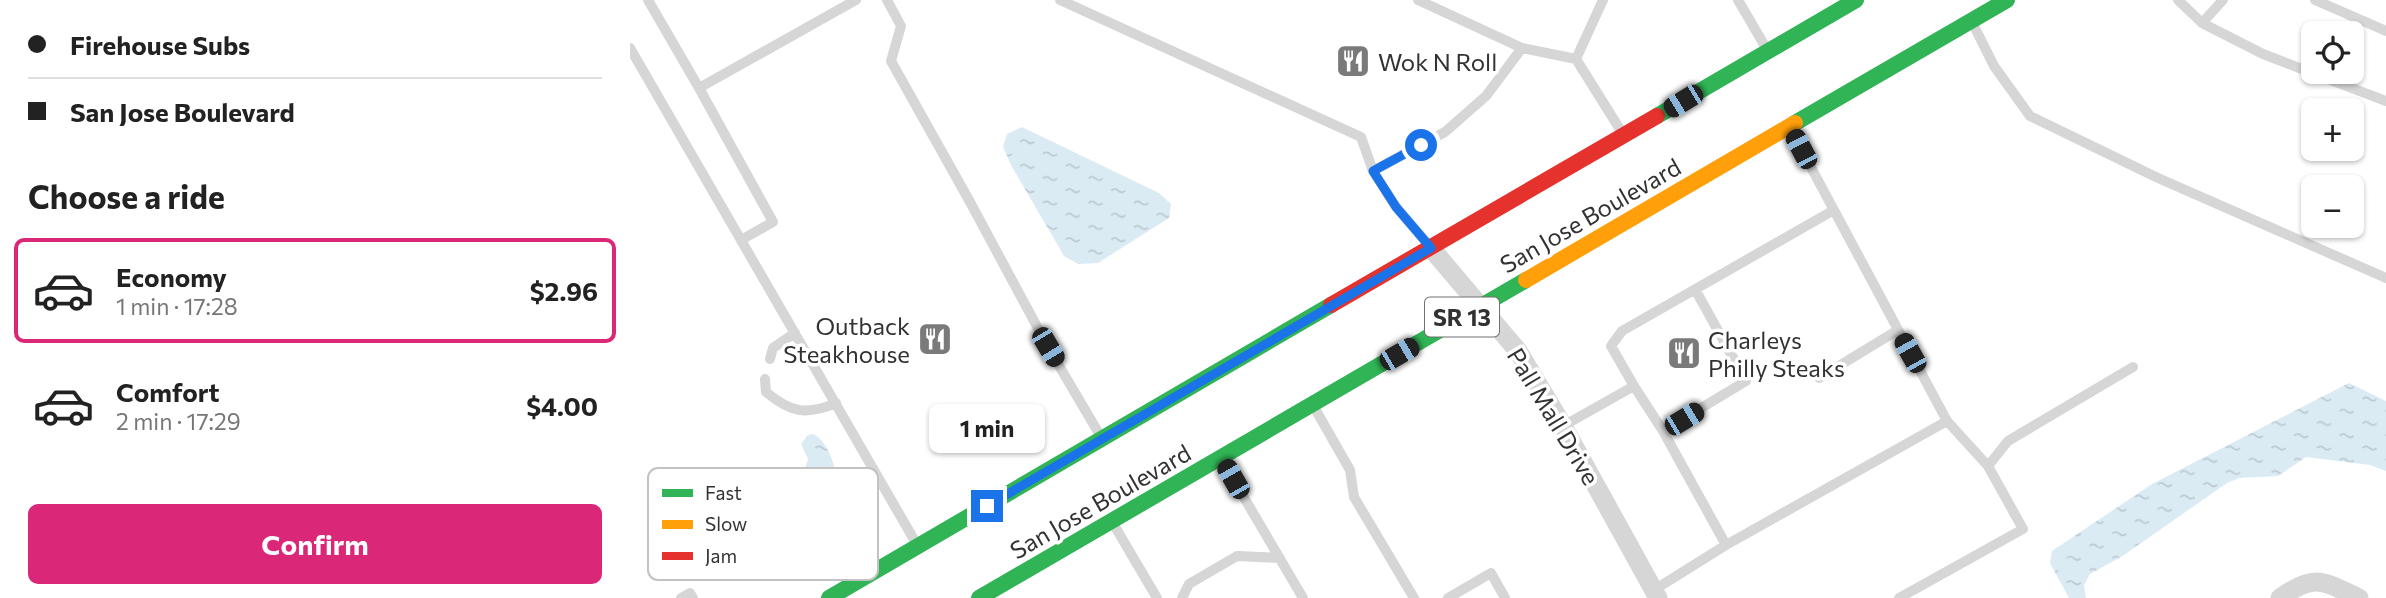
<!DOCTYPE html>
<meta charset="utf-8">
<style>
body{margin:0;font-family:Commissioner,sans-serif;background:#f2f2f2;color:#222;height:100vh;display:flex;flex-direction:column;font-size:26px;white-space:nowrap}
*{box-sizing:border-box;margin:0}
p{font-size:23px;color:#767676}
.icon{flex:none;width:38px;height:38px;fill:none;stroke:currentColor;stroke-width:2;stroke-linecap:round;stroke-linejoin:round}
.map{position:relative;flex:1;overflow:hidden}
.details{display:flex;flex-direction:column;background:#fff;width:630px}
.details>*{flex:none}
.banner{display:grid;align-content:center;height:154px;padding:0 28px;background:#fff}
.tools{position:absolute;left:1671px;top:21px;display:grid;gap:14px}
.tools a{display:grid;place-items:center;width:63px;height:63px;border-radius:10px;background:#fff;box-shadow:0 2px 5px #0004;font-size:35px}
.end{position:absolute;width:32px;height:32px;margin:-16px;border:9px solid #1a73e8;background:#fff;box-shadow:0 0 0 4px #fff}
.from{border-radius:50%}
.bubble{position:absolute;height:49px;border-radius:10px;background:#fff;box-shadow:0 2px 5px #0004;font-size:23px;font-weight:700;line-height:49px;text-align:center}
.car{position:absolute;width:21px;height:42px;margin:-21px -10px;border-radius:9px;box-shadow:0 0 5px 2px #0007;background:linear-gradient(#222 24%,#8ab4d8 0 40%,#222 0 76%,#8ab4d8 0 86%,#222 0)}
.banner b{display:flex;align-items:center;gap:24px;height:66px;font-size:26px}
.banner b+b{border-top:2px solid #e0e0e0}
.banner i{width:18px;height:18px;background:#222}
ul{padding:0;list-style:none}
li{display:flex;align-items:center;gap:21px;height:105px;margin:0 14px 10px;padding:0 14px;border:4px solid transparent;border-radius:10px}
li div{flex:1}
li b{display:block;font-size:26px}
li em{font-style:normal;font-weight:700}
li.on{border-color:#db2777}
li>.icon{width:63px;height:63px;stroke-width:1.5}
h2{padding:0 28px;font-size:32px;line-height:84px}
.button{display:flex;gap:14px;margin-top:auto;padding:14px 28px}
.button a{flex:1;height:80px;border-radius:10px;background:#db2777;color:#fff;font-size:28px;font-weight:700;line-height:80px;text-align:center}
main{display:flex;flex:1;min-height:0}
.map>svg:first-child{display:block}
.water{fill:url(#water-ripples)}
.lines{fill:none;stroke-linecap:round;stroke-linejoin:round}
.lane{stroke:#d6d6d6;stroke-width:10}
.street{stroke:#d6d6d6;stroke-width:19}
.fast{stroke:#30b455;stroke-width:16}
.slow{stroke:#ff9f0a;stroke-width:16}
.jam{stroke:#e5322d;stroke-width:16}
.route{stroke:#1a73e8;stroke-width:9}
.labels{text-anchor:middle;dominant-baseline:central;stroke-width:7;stroke-linejoin:round;paint-order:stroke}
.shield{fill:#fff;stroke:#707070;stroke-width:2}
.shield-label{font-size:23px;font-weight:bold;fill:#323232}
.poi-label{font-size:24px;fill:#323232;stroke:#fff;text-anchor:start}
.street-label{font-size:24px;fill:#323232;stroke:#fff}
.key{fill:#fff;stroke:#c2c2c2;stroke-width:2}
.key-label{font-size:19px;fill:#323232}
</style>
<main>
<section class="details">
<div class="banner">
<b><i class="from"></i>Firehouse Subs</b>
<b><i></i>San Jose Boulevard</b>
</div>
<h2>Choose a ride</h2>
<ul>
<li class="on"><svg class="icon" aria-label="car" viewBox="0 0 24 24"><path d="M5 17H2v-5l4-1 3-4h7l3 4 3 1v5h-3M9 17h6M6 11h13"/><circle cx="7" cy="17" r="2"/><circle cx="17" cy="17" r="2"/></svg><div><b>Economy</b><p>1 min · 17:28</p></div><em>$2.96</em></li>
<li><svg class="icon" aria-label="car" viewBox="0 0 24 24"><path d="M5 17H2v-5l4-1 3-4h7l3 4 3 1v5h-3M9 17h6M6 11h13"/><circle cx="7" cy="17" r="2"/><circle cx="17" cy="17" r="2"/></svg><div><b>Comfort</b><p>2 min · 17:29</p></div><em>$4.00</em></li>
</ul>
<div class="button"><a>Confirm</a></div>
</section>
<div class="map">
<svg width="1756" height="598" viewBox="0 0 1756 598">
<defs>
<pattern id="water-ripples" width="26" height="14" patternUnits="userSpaceOnUse" patternTransform="scale(1.75)"><rect width="26" height="14" fill="#daebf4"/><path d="M2 4q2-2 4 0t4 0M15 11q2-2 4 0t4 0" fill="none" stroke="#bccad2"/></pattern>
</defs>
<rect width="100%" height="100%" fill="#fff"/>
<path class="water" d="M392,127l137,66 12,11 -2,14 -71,45 -20,1 -14,-8 -52,-89 -9,-20 4,-13z
M1719,383l37,18v70l-16,-6 -64,-8 -28,19 -39,2 -12,5 -106,74 -31,17 -6,11 2,13h-17l-19,-35 2,-12 100,-67z
M183,434c15,7 22,31 24,46l-9,12 -39,24 -40,14 -24,32 -19,-33c7,-7 17,-18 27,-20 30,-5 43,14 63,-21l-2,-6 5,-10 5,-1 4,-12 -7,-15 7,-9z"/>
<g class="lines">
<path class="lane" d="M18,0l51,88 157,-88
M257,0l14,26 -10,35 79,141 78,145 53,90
M430,0l301,137 12,34
M788,0l104,48
M973,0l-27,59 45,72
M1108,0l28,48
M1548,0l24,23 61,31 123,47
M1685,0l71,31
M1572,23l21,-23
M1343,24l21,42 36,50 128,62 228,100
M0,48l286,495
M69,88l74,134 -32,18
M798,244l-32,-37 -23,-36 72,-39 41,-36 36,-48 54,11
M140,359l3,-11 22,-15
M1189,378l79,-48
M135,379l1,13c24,20 40,24 70,11
M1004,386l-23,-40 11,-15 212,-121
M684,407l36,63 4,27 60,101
M933,426l71,-40 29,45 63,114
M1033,431l83,-50 -50,-90
M592,460l81,138
M1358,466l20,-25 125,-74
M484,525l43,73
M1024,590l72,-45 221,-124 -156,-291
M51,598l9,-5 3,5
M552,598l7,-14 48,-28 43,2
M818,598l43,-25 14,25
M1269,598l124,-69 -35,-63 -41,-45"/>
<path class="street" d="M801,248l87,103 45,75 95,172
M1650,598c35,-25 43,-17 79,0"/>
<path class="fast" d="M1027,116l199,-116
M1165,123l212,-123
M199,598l502,-293
M349,598l547,-318"/>
<path class="slow" d="M896,280l269,-157"/>
<path class="jam" d="M701,305l326,-189"/>
</g>
<g class="lines">
<path class="route" d="M357,506l444,-258 -35,-41 -23,-36 48,-26"/>
</g>
<defs>
<g id="restaurant-square" transform="scale(1.75)"><rect x="-9" y="-9" width="18" height="18" rx="4" fill="#7a7a7a" stroke="#fff"/><path d="M-5-6h1v4h1v-4h1v4h1v-4h1v5L-1.5 .5V6h-2V.5L-5-1ZM5-6V6H3V1.5H1.5Q1.5-4 5-6Z" fill="#fff"/></g>
</defs>
<g fill-rule="evenodd">
<use href="#restaurant-square" x="723" y="61"/>
<use href="#restaurant-square" x="305" y="339"/>
<use href="#restaurant-square" x="1054" y="353"/>
</g>
<g class="labels">
<rect class="shield" x="795" y="297.5" width="74" height="39" rx="5"/>
<g class="shield-label">
<text x="832" y="317">SR 13</text>
</g>
<g class="poi-label">
<text x="748" y="61">Wok N Roll</text>
<text x="280" y="325" text-anchor="end">Outback<tspan x="280" dy="28">Steakhouse</tspan></text>
<text x="1078" y="339">Charleys<tspan x="1078" dy="28">Philly Steaks</tspan></text>
</g>
<g class="street-label">
<text transform="translate(960 215) rotate(-30)">San Jose Boulevard</text>
<text transform="translate(924 416) rotate(59)">Pall Mall Drive</text>
<text transform="translate(470 501) rotate(-30)">San Jose Boulevard</text>
</g>
</g>
<rect x="18" y="468" width="230" height="112" rx="10" class="key"/>
<rect x="32" y="489" width="31" height="8" fill="#30b455"/>
<rect x="32" y="520" width="31" height="9" fill="#ff9f0a"/>
<rect x="32" y="552" width="31" height="8" fill="#e5322d"/>
<g class="key-label">
<text x="75" y="500">Fast</text>
<text x="75" y="531">Slow</text>
<text x="75" y="563">Jam</text>
</g>
</svg>
<div class="tools">
<a><svg class="icon" aria-label="locate" viewBox="0 0 24 24"><circle cx="12" cy="12" r="6"/><path d="M12 2v4M12 18v4M2 12h4M18 12h4"/></svg></a>
<a>+</a>
<a>−</a>
</div>
<i class="end from" style="left:791px;top:145px"></i>
<i class="end" style="left:357px;top:506px"></i>
<div class="bubble" style="left:299px;top:404px;width:116px">1 min</div>
<i class="car" style="left:1053px;top:101px;rotate:239deg"></i>
<i class="car" style="left:1171px;top:149px;rotate:332deg"></i>
<i class="car" style="left:418px;top:347px;rotate:149deg"></i>
<i class="car" style="left:1280px;top:353px;rotate:331deg"></i>
<i class="car" style="left:769px;top:354px;rotate:60deg"></i>
<i class="car" style="left:1054px;top:419px;rotate:59deg"></i>
<i class="car" style="left:603px;top:479px;rotate:330deg"></i>
</div>
</main>
